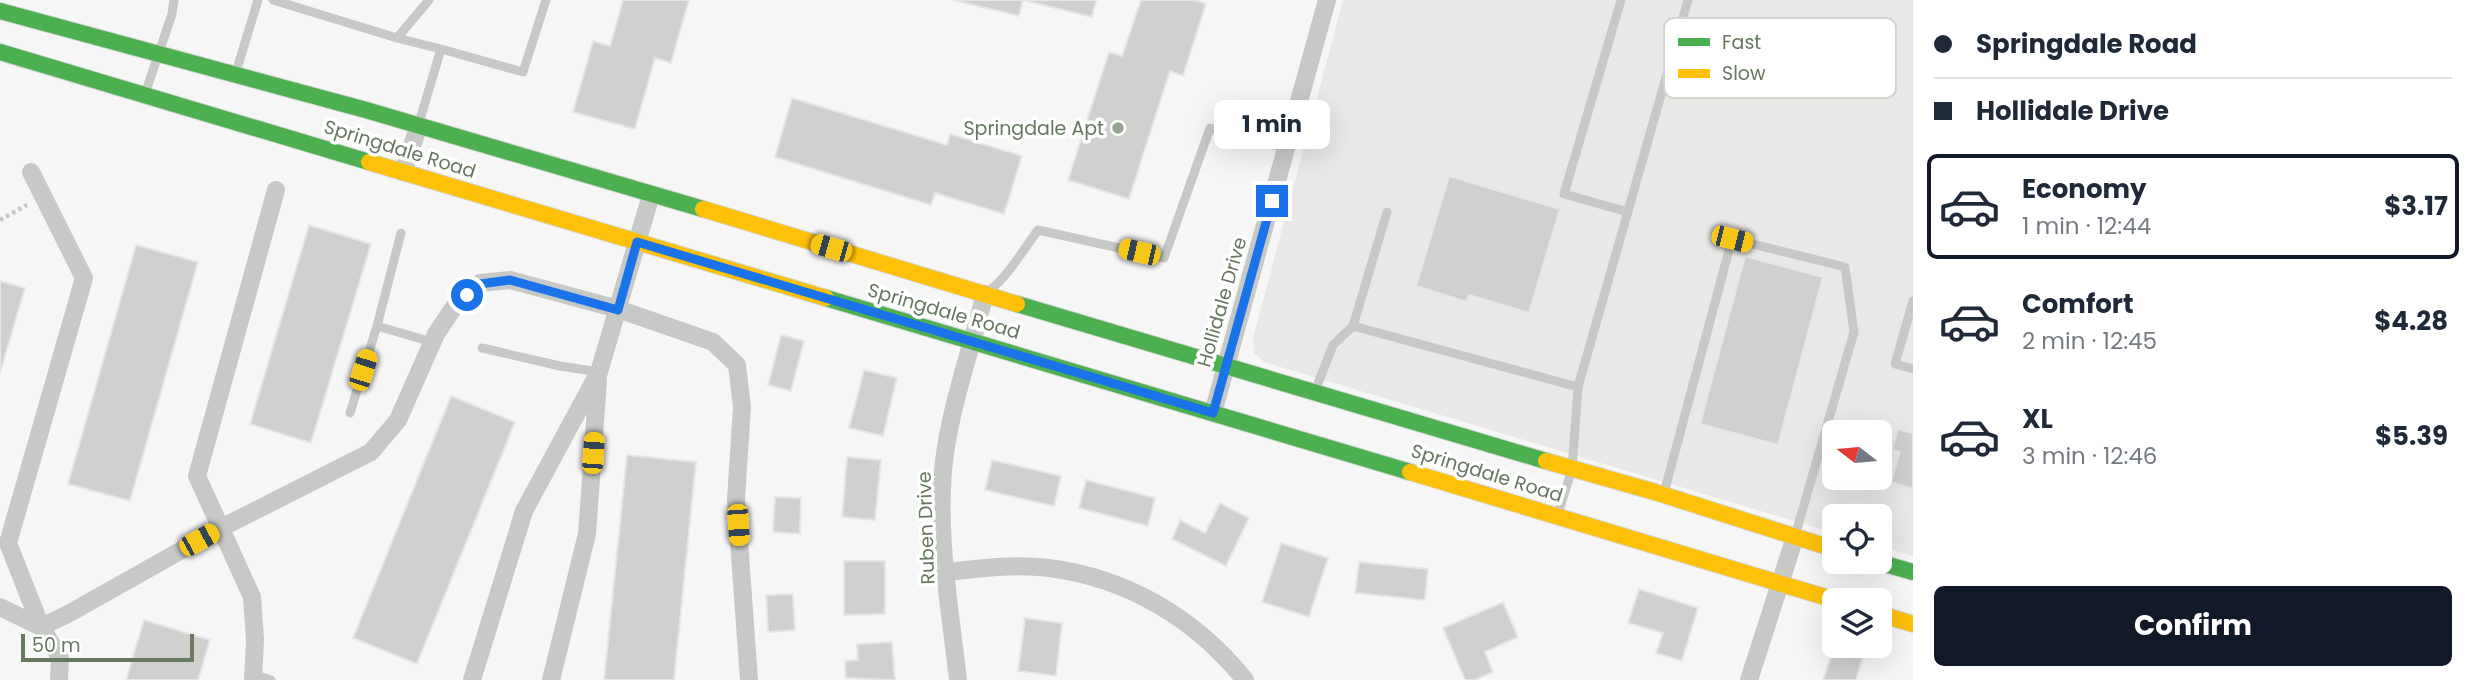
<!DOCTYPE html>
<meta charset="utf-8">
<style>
body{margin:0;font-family:Poppins,sans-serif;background:#f6f6f7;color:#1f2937;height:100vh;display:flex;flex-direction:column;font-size:26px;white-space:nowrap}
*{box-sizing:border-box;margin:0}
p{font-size:23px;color:#747a83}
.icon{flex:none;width:38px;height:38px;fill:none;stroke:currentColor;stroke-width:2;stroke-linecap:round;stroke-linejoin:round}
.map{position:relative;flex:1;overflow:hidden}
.details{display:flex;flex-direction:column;background:#fff;width:560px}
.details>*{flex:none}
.guide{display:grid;align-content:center;height:154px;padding:0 21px;background:#fff}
.needle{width:46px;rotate:286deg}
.buttons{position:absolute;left:1822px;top:420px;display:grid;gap:14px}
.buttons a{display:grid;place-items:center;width:70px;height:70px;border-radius:10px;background:#fff;box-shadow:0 7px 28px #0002;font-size:35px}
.scale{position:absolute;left:21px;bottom:18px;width:173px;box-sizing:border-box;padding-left:7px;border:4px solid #66785f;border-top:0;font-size:19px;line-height:24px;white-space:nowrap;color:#66785f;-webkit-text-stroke:5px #fff;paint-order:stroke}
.end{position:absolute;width:32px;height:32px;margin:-16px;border:9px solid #1a73e8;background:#fff;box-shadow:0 0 0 4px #fff}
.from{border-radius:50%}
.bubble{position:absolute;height:49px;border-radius:10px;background:#fff;box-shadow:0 7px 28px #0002;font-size:23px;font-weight:700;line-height:49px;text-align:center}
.car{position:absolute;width:21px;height:42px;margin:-21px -10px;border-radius:9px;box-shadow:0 0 5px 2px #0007;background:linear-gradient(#f5c518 24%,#345 0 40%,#f5c518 0 76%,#345 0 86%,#f5c518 0)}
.guide b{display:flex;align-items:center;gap:24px;height:66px;font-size:26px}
.guide b+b{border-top:2px solid #e0e1e3}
.guide i{width:18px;height:18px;background:#1f2937}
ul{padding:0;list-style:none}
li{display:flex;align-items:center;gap:21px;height:105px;margin:0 14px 10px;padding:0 7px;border:4px solid transparent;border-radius:10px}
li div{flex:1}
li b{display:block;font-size:26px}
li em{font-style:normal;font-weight:700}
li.selected{border-color:#111827}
li>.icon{width:63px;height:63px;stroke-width:1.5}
.button{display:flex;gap:14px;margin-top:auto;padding:14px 21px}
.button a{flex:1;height:80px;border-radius:10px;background:#111827;color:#fff;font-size:28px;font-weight:700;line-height:80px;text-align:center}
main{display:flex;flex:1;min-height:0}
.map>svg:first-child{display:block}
.built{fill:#e8e8e6;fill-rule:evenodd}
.building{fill:#d0d1ce;stroke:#e6e6e6;stroke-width:2}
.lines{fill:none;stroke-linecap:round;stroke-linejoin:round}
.fast-casing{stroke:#d2d4d2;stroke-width:18}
.slow-casing{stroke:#d2d4d2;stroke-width:18}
.path{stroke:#c5c6c4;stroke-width:4.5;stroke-dasharray:3.5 3.5;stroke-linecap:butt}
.lane{stroke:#c7c9c7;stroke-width:9}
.street{stroke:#c7c9c7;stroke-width:18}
.fast{stroke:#4caf50;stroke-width:16}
.slow{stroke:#ffc107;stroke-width:16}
.route{stroke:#1a73e8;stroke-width:9}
.poi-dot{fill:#98a494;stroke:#fff;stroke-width:2.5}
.labels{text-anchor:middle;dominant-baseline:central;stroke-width:7;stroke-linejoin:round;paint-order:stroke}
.poi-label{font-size:19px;fill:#66785f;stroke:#fff;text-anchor:end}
.street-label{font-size:19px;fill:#66785f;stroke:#fff}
.key{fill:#fff;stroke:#d1d6cf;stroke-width:2}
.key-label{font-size:19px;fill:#66785f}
</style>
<main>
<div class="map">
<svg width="1913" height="680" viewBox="0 0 1913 680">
<rect width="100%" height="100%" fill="#f6f6f6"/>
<path class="built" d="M1343,0h570v556l-33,-10v-30h-46v17l-570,-171 -10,-9 -1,-15zM1834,432h46v46h-46z"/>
<path class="building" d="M623,0h66l-18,63 -16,-5 -20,71 -62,-17 20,-71 17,5z
M953,0h143l-4,17 -69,-17 -4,16z
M1141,0h54l11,4 -23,72 -13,-5 -41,128 -61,-19 41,-128 13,4z
M792,98l155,47 3,-11 72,22 -18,58 -69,-21 -4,12 -156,-48z
M1449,176l111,33 -31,104 -60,-18 -2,7 -51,-16z
M309,225l62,19 -60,199 -61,-19z
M136,245l62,17 -68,239 -62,-17z
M1745,256l78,21 -45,168 -78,-21z
M0,281l25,7 -25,85z
M781,335l23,6 -13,50 -23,-6z
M864,370l33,8 -14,58 -34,-8z
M451,396l64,26 -98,242 -64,-26z
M1898,429l15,4v56l-22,-7 9,-30 -8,-2z
M627,455l69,7 -22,218h-70z
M847,457l34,3 -6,60 -33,-3z
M992,460l69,16 -7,30 -69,-16z
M1086,480l69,18 -7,28 -69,-18z
M775,497l26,1 -1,36 -27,-2z
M1220,503l29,15 -23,48 -54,-27 8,-19 25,13z
M1281,543l47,15 -19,59 -47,-15z
M844,561h41v53l-41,1z
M1359,562l69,7 -3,31 -70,-7z
M1639,589l59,19 -16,53 -26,-8 7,-20 -35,-10z
M793,594l2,36 -27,2 -2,-37z
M1503,602l15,35 -33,15 8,20 -18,8h-10l-22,-52z
M1025,618l37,5 -6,53 -38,-5z
M144,620l66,20 -12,40h-72z
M892,642l3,38 -49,-2 -1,-17 13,-1 -1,-16z
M1834,647l29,9 -7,24h-33z"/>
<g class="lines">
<g class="fast-casing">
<path id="fast" d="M0,11l366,99 337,99
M0,52l369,110
M826,298l584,174
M1017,304l529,157
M1878,562l35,10"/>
</g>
<g class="slow-casing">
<path id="slow" d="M369,162l457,136
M703,209l314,95
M1546,461l109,31 179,57
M1410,472l425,128
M1880,614l33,10"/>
</g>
<path class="path" d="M0,220l27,-15"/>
<path class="lane" d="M273,0l124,38 32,-38
M1621,0l-57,194 64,18
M397,38l44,11
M236,72l22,-72
M145,94l27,-80 2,-14
M419,123l22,-74 82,23 23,-72
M989,291c20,-16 34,-41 49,-61l126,28 46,-130 76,20
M1913,301l-18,63 18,5
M377,326l24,-93
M1353,326l225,61 110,-387
M482,348l78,18 39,6
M1315,391l18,-46 20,-19 34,-114
M350,413l27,-87 55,16
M1664,493l68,-254 113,28 9,65 -59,204
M1558,514l14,-45 6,-82
M253,674l18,6"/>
<path class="street" d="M31,172l53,106 -76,265 33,84 27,-13 153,-86 150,-76 27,-32 38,-86 18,-27 26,-24 30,-3 108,29 95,33 24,23 5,42 -6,92 13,181
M403,172l16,-47
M1213,413l114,-413
M947,572c34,-4 68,-8 102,-4 79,10 147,51 196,112
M0,607l41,20 19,30 -1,23
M253,680l2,-40 -3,-43 -55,-121 79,-286
M472,680l52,-169 75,-139 52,-177
M551,680l36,-146 11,-154
M958,680c-8,-72 -22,-147 -14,-219 7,-56 27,-112 41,-167
M1749,680l46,-143"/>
<use href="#fast" class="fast"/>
<use href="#slow" class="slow"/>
</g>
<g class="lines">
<path class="route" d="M467,295l13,-11 30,-4 108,30 19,-68 576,171 59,-212"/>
</g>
<circle class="poi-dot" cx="1118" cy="128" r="7"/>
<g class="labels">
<g class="poi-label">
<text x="1104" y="128">Springdale Apt</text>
</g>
<g class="street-label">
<text transform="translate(400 149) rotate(17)">Springdale Road</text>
<text transform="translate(1222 302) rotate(-74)">Hollidale Drive</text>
<text transform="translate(944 311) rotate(16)">Springdale Road</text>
<text transform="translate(1487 473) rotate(17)">Springdale Road</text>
<text transform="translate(926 528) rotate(-92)">Ruben Drive</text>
</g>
</g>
<rect x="1664" y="18" width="232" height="80" rx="10" class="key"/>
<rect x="1678" y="38" width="32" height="8" fill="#4caf50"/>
<rect x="1678" y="69" width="32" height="9" fill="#ffc107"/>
<g class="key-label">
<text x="1722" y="49">Fast</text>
<text x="1722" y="80">Slow</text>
</g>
</svg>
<div class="buttons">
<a><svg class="needle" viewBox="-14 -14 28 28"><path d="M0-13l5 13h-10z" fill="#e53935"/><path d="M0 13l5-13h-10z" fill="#747a83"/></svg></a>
<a><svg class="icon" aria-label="locate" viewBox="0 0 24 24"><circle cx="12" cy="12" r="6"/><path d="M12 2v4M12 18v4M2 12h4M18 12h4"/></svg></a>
<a><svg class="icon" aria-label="layers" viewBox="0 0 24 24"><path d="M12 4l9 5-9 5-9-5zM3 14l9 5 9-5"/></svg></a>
</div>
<div class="scale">50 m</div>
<i class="end from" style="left:467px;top:295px"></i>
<i class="end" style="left:1272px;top:201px"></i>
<div class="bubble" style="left:1214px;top:100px;width:116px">1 min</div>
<i class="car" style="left:1732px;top:239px;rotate:104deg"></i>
<i class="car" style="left:831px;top:248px;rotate:286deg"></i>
<i class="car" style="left:1139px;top:252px;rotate:283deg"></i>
<i class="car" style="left:363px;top:370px;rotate:18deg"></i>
<i class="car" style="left:593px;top:453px;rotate:4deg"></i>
<i class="car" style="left:738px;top:525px;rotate:176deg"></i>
<i class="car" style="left:199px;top:540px;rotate:61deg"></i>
</div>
<section class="details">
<div class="guide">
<b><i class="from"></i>Springdale Road</b>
<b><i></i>Hollidale Drive</b>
</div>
<ul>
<li class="selected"><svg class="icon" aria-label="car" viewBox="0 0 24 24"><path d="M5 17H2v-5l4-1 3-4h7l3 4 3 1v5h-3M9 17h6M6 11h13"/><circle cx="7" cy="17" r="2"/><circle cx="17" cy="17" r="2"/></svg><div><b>Economy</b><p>1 min · 12:44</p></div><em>$3.17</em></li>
<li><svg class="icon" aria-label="car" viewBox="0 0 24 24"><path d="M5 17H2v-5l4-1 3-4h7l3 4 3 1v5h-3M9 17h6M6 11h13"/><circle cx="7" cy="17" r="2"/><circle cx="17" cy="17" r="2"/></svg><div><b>Comfort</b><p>2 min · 12:45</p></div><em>$4.28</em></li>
<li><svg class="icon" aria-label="car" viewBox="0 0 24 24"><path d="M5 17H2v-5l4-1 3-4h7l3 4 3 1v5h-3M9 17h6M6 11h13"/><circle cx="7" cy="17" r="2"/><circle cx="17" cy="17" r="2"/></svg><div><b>XL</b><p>3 min · 12:46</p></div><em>$5.39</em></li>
</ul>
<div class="button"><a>Confirm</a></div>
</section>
</main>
